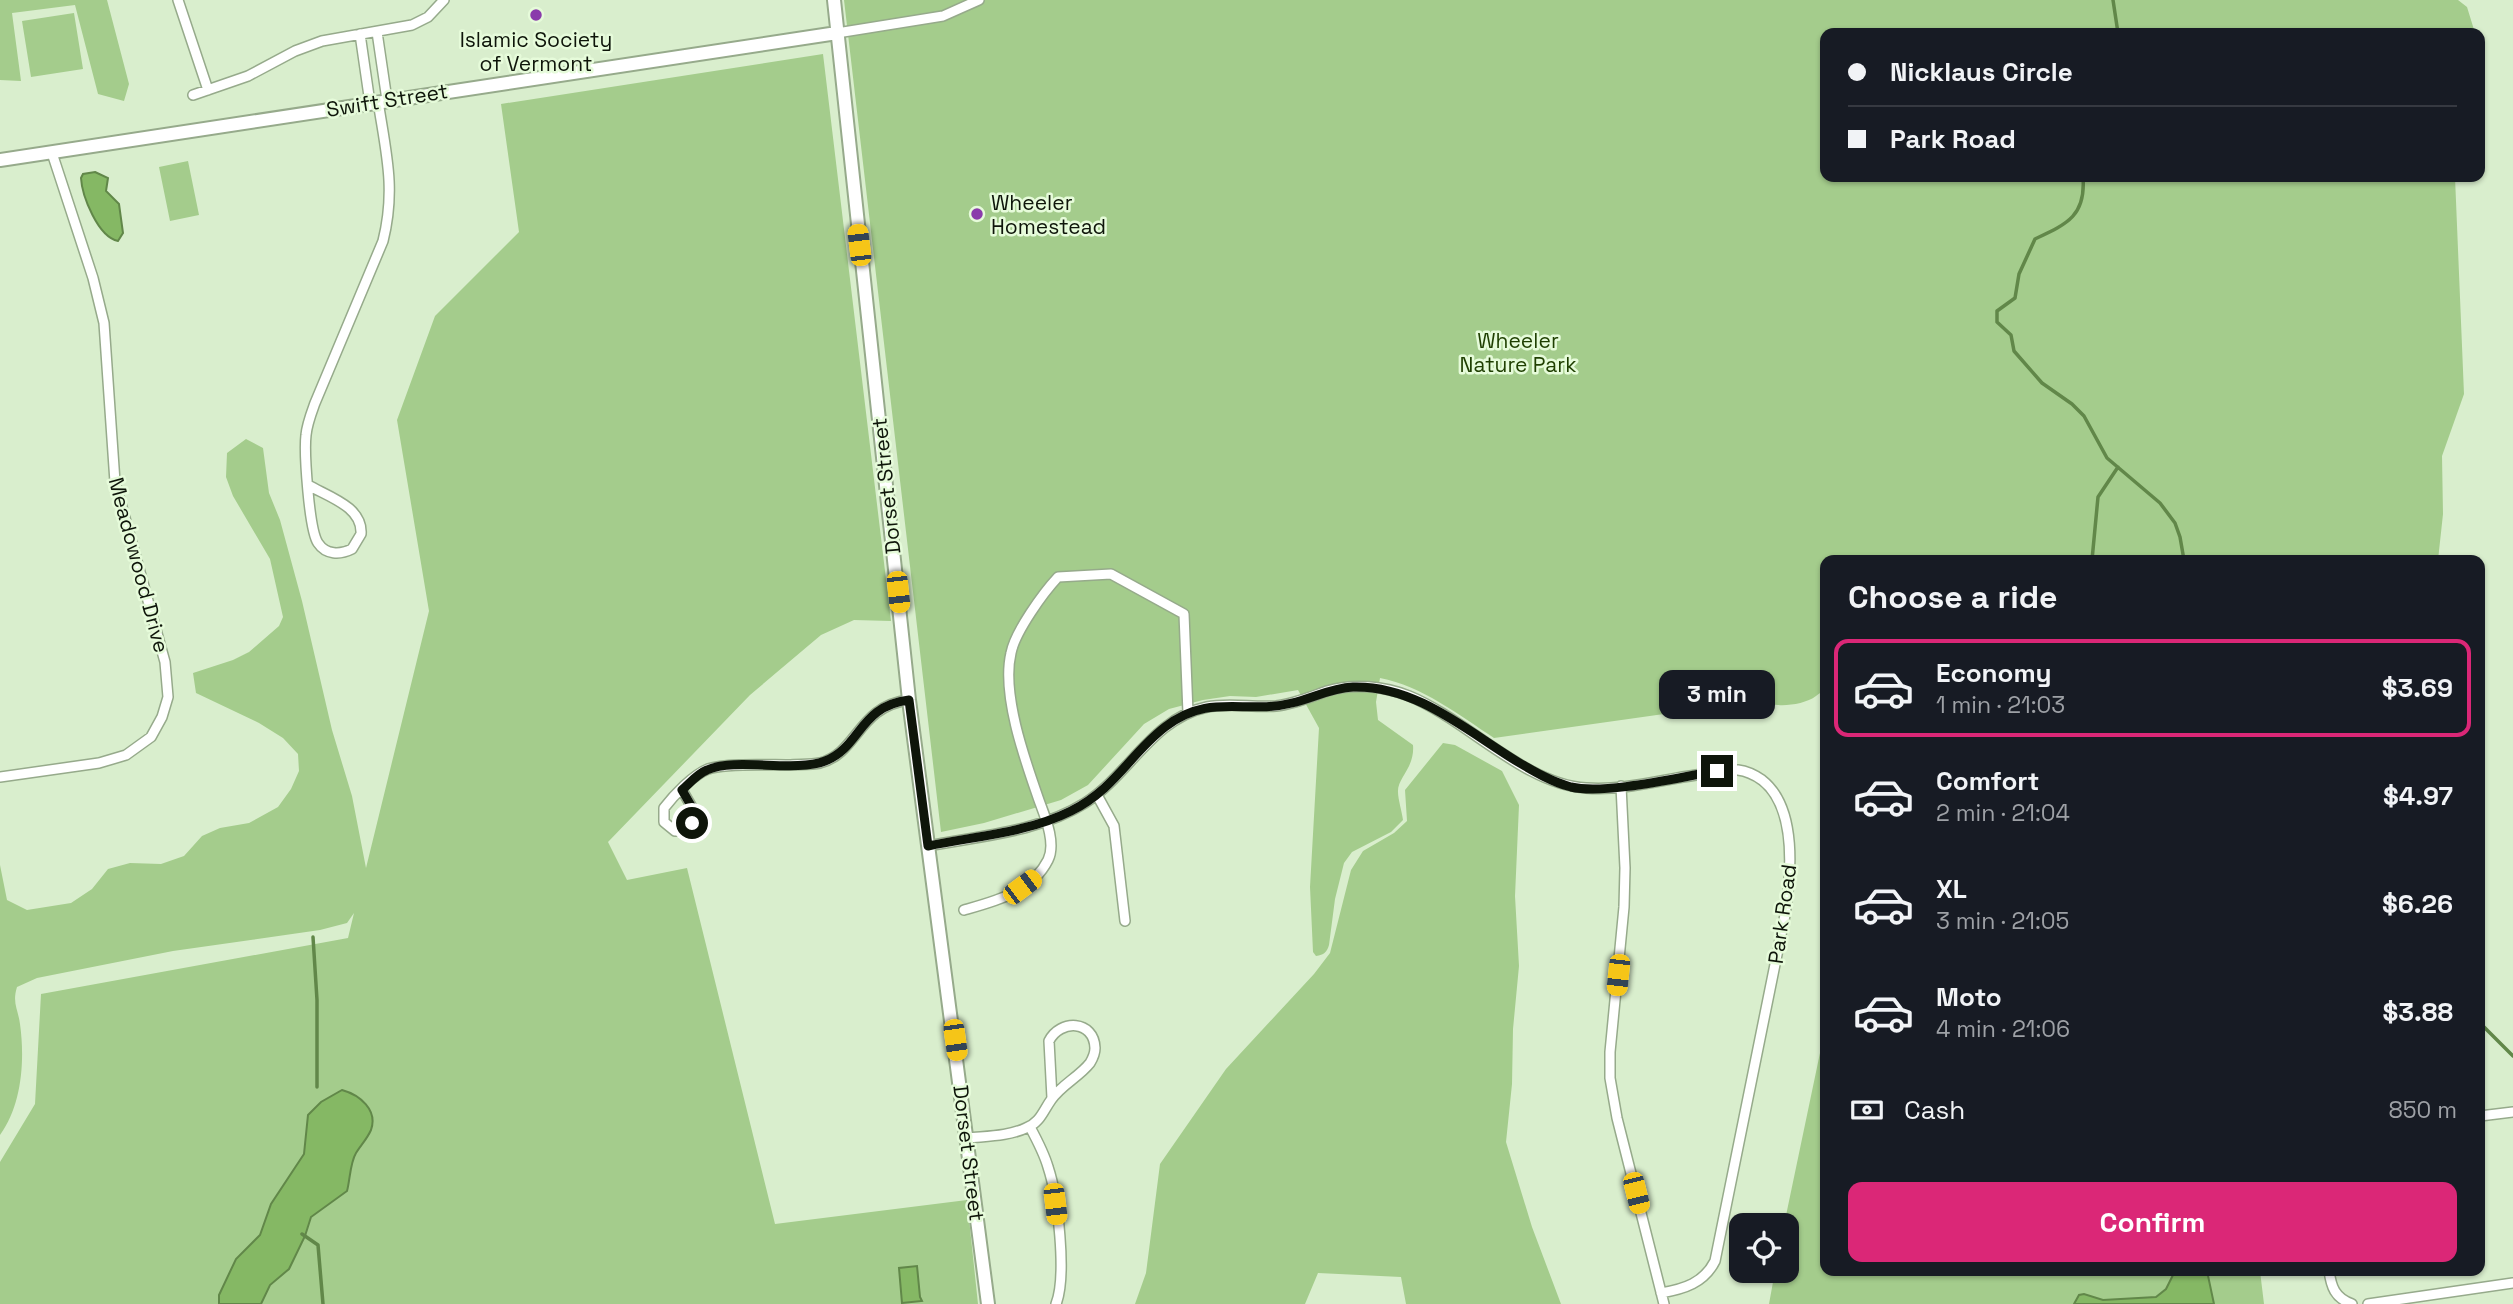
<!DOCTYPE html>
<meta charset="utf-8">
<style>
body{margin:0;font-family:"Space Grotesk",sans-serif;background:#20242c;color:#f1f3f6;height:100vh;display:flex;flex-direction:column;font-size:26px;white-space:nowrap}
*{box-sizing:border-box;margin:0}
p{font-size:23px;color:#9ea1a6}
.icon{flex:none;width:38px;height:38px;fill:none;stroke:currentColor;stroke-width:2;stroke-linecap:round;stroke-linejoin:round}
.map{position:relative;flex:1;overflow:hidden}
.sheet{position:absolute;left:1820px;top:555px;width:665px;height:721px;display:flex;flex-direction:column;background:#171b24;border-radius:14px;box-shadow:0 2px 5px #0004}
.sheet>*{flex:none}
.banner{position:absolute;left:1820px;top:28px;width:665px;height:154px;border-radius:14px;box-shadow:0 2px 5px #0004;display:grid;align-content:center;height:154px;padding:0 28px;background:#171b24}
.fabs{position:absolute;left:1729px;top:1213px;display:grid;gap:14px}
.fabs a{display:grid;place-items:center;width:70px;height:70px;border-radius:14px;background:#171b24;box-shadow:0 2px 5px #0004;font-size:35px}
.end{position:absolute;width:32px;height:32px;margin:-16px;border:9px solid #0e150a;background:#fff;box-shadow:0 0 0 4px #fff}
.from{border-radius:50%}
.bubble{position:absolute;height:49px;border-radius:14px;background:#171b24;box-shadow:0 2px 5px #0004;font-size:23px;font-weight:700;line-height:49px;text-align:center}
.car{position:absolute;width:21px;height:42px;margin:-21px -10px;border-radius:9px;box-shadow:0 0 5px 2px #0007;background:linear-gradient(#f5c518 24%,#345 0 40%,#f5c518 0 76%,#345 0 86%,#f5c518 0)}
.banner b{display:flex;align-items:center;gap:24px;height:66px;font-size:26px}
.banner b+b{border-top:2px solid #363941}
.banner i{width:18px;height:18px;background:#f1f3f6}
ul{padding:0;list-style:none}
li{display:flex;align-items:center;gap:21px;height:98px;margin:0 14px 10px;padding:0 14px;border:4px solid transparent;border-radius:14px}
li div{flex:1}
li b{display:block;font-size:26px}
li em{font-style:normal;font-weight:700}
li.selected{border-color:#db2777}
li>.icon{width:63px;height:63px;stroke-width:1.5}
h2{padding:0 28px;font-size:32px;line-height:84px}
.pay{display:flex;align-items:center;gap:18px;height:77px;padding:0 28px;font-size:26px}
.pay p{margin-inline-start:auto}
.cta{display:flex;gap:14px;margin-top:auto;padding:14px 28px}
.cta a{flex:1;height:80px;border-radius:14px;background:#db2777;color:#fff;font-size:28px;font-weight:700;line-height:80px;text-align:center}
.map>svg:first-child{display:block}
.green{fill:#a4cc8c}
.water{fill:#85b864;stroke:#618749;stroke-width:2}
.lines{fill:none;stroke-linecap:round;stroke-linejoin:round}
.stream{stroke:#618749;stroke-width:3.5}
.street-casing{stroke:#96aa8b;stroke-width:12}
.secondary-casing{stroke:#96aa8b;stroke-width:16}
.street{stroke:#fff;stroke-width:9}
.secondary{stroke:#fff;stroke-width:12}
.route{stroke:#0e150a;stroke-width:9}
.poi-dot{fill:#8a3bab;stroke:#e6fbda;stroke-width:2.5}
.labels{text-anchor:middle;dominant-baseline:central;stroke-width:5;stroke-linejoin:round;paint-order:stroke}
.poi-label{font-size:21px;fill:#0e150a;stroke:#e6fbda}
.street-label{font-size:21px;fill:#0e150a;stroke:#e6fbda}
.park-label{font-size:21px;fill:#1f3f01;stroke:#e6fbda}
</style>
<div class="map">
<svg width="2513" height="1304" viewBox="0 0 2513 1304">
<rect width="100%" height="100%" fill="#d9eecd"/>
<path class="green" d="M0,0h107l22,84 -5,17 -26,-7 -23,-89 -63,8 9,68 -21,-1z
M844,0h1614l9,7 8,26h-650v144h630l9,217 -22,62 1,58 -5,46h-613v130c-3,1 -6,4 -9,6 -9,7 -27,10 -38,9 -7,0 -14,-4 -22,-4l-262,37c-35,-23 -72,-52 -114,-60l-4,24 2,18 35,25c2,23 -16,33 -15,47 0,7 4,20 5,28l-12,12 -39,20 -8,11 -9,36 -6,46c-2,7 -5,10 -13,11l-3,-4 -3,-65 9,-159 -21,-38 -42,7 -26,-1 -27,4 -34,9 -25,15 -56,61 -27,15 -77,23 -43,9z
M74,13l9,56 -52,8 -9,-56z
M823,54l68,567 -37,-1 -33,15 -71,60 -142,147 19,38 60,-12 88,356 192,-24 11,104h-978v-142l35,-58 6,-110 307,-56 6,-25 -7,10 -27,7 -147,21 -136,27 -20,9c-5,16 1,22 3,37 5,36 2,81 -20,111v-270l7,35 20,10 44,-7 21,-14 16,-20 22,-6 31,1 23,-8 18,-20 18,-8 29,-5 29,-16 13,-18 8,-18 -1,-17 -15,-16 -24,-15 -63,-30 -3,-20 40,-13 16,-8 30,-26 4,-9 -13,-58 -37,-63 -7,-19 1,-24 19,-14 17,9 6,45 11,27 22,81 30,129 20,66 14,72 63,-257 -32,-191 38,-104 84,-84 -18,-128z
M188,161l11,54 -29,6 -11,-54z
M1443,743l12,2 47,26 17,34 -4,91 4,70 -6,63 -1,55 -6,58 26,85 29,77h-155l-5,-27 -83,-4 -13,31h-170l11,-31 14,-109 66,-95 88,-95 16,-21 21,-83 12,-19 31,-18 13,-12 -2,-31z
M1825,1029v241l435,1 4,33h-495l6,-33 12,-1v-45h-3z"/>
<path class="water" d="M95,172l13,6 -2,13 13,13 4,29 -5,8c-20,-4 -36,-45 -37,-63l2,-4z
M342,1090c18,5 36,20 29,40 -4,9 -10,15 -15,23 -6,10 -6,27 -9,38l-36,26 -6,19 -16,33 -19,16 -9,19h-42v-9l17,-36 24,-24 11,-31 33,-50 4,-39 13,-13z
M917,1266l3,31 2,4 -20,2 -3,-35z
M2175,1271h32l7,33h-140l5,-9 5,-1 19,6 53,-3 10,-8z"/>
<g class="lines">
<path class="stream" d="M2113,0l5,33
M2083,177c3,39 -16,47 -48,62l-16,35 -4,24 -18,13v11l14,13 3,16 28,32 30,21 12,12 23,42 53,45 15,20 5,14 4,23
M2092,560l6,-63 20,-30
M313,937l4,63v87
M2480,1023l33,33
M302,1234l16,11 5,59"/>
<g class="street-casing">
<path id="street" d="M178,0l30,90
M377,32l10,68
M837,33l106,-17 36,-16
M360,34l10,69
M193,95l55,-19 47,-25 27,-10 90,-16 16,-8 16,-17
M308,485c21,12 55,22 53,49l-9,15c-12,6 -26,6 -34,-6 -9,-13 -14,-91 -12,-108 1,-11 5,-21 9,-32l68,-162c13,-52 3,-88 -5,-140
M0,777l99,-14 27,-8 25,-18 11,-20 6,-20 -3,-35 -50,-180 -11,-159 -11,-45 -41,-125
M1621,786l4,82 -1,39 -14,145v26l7,40 47,186
M682,790l11,19 1,9 -9,12 -10,1 -11,-9v-14c10,-13 29,-33 44,-39 18,-6 60,-4 80,-4 11,-1 22,0 32,-2 38,-10 38,-57 89,-63
M1097,795l17,31 11,95
M928,846c52,-10 111,-14 157,-43 44,-28 68,-85 122,-96 23,-5 46,1 69,-1 18,-2 34,-9 51,-15 26,-8 57,-5 82,5 57,23 116,89 177,92 36,3 74,-8 110,-13 13,-2 28,-6 42,-5 8,1 17,5 24,10 36,28 29,96 23,135l-70,346c-11,22 -31,28 -54,32
M964,910c32,-9 68,-18 84,-50 8,-16 -2,-41 -8,-57 -14,-40 -39,-108 -29,-150 4,-21 32,-60 47,-76l53,-3 73,40 4,99
M2480,1116l33,-4
M1030,1127c7,13 14,26 18,40 10,30 19,109 8,137
M968,1138c19,-2 41,-2 58,-10 14,-5 17,-17 25,-28 10,-15 28,-23 39,-37 3,-5 5,-10 5,-15 -1,-28 -35,-29 -46,-7l3,57
M2329,1270c2,17 6,28 23,34
M2368,1304l145,-21"/>
</g>
<g class="secondary-casing">
<path id="secondary" d="M834,0l75,700 79,604
M0,160l837,-127"/>
</g>
<use href="#street" class="street"/>
<use href="#secondary" class="secondary"/>
</g>
<g class="lines">
<path class="route" d="M692,823l1,-14 -11,-19c8,-7 15,-16 25,-20 29,-13 87,3 118,-9 36,-14 34,-55 84,-61l19,146c48,-10 99,-13 143,-35 44,-22 59,-57 94,-84 45,-35 80,-12 127,-24 21,-5 39,-15 61,-16 63,-2 114,44 165,75 17,10 34,20 53,25 35,8 109,-10 146,-16"/>
</g>
<g class="poi-dot">
<circle cx="536" cy="15" r="7"/>
<circle cx="977" cy="214" r="7"/>
</g>
<g class="labels">
<g class="poi-label">
<text x="536" y="39">Islamic Society<tspan x="536" dy="24">of Vermont</tspan></text>
<text x="991" y="202" text-anchor="start">Wheeler<tspan x="991" dy="24">Homestead</tspan></text>
</g>
<g class="street-label">
<text transform="translate(387 100) rotate(-9)">Swift Street</text>
<text transform="translate(886 486) rotate(-96)">Dorset Street</text>
<text transform="translate(139 565) rotate(75)">Meadowood Drive</text>
<text transform="translate(1782 914) rotate(-82)">Park Road</text>
<text transform="translate(969 1153) rotate(83)">Dorset Street</text>
</g>
<g class="park-label">
<text x="1518" y="340">Wheeler<tspan x="1518" dy="24">Nature Park</tspan></text>
</g>
</g>
</svg>
<div class="fabs">
<a><svg class="icon" aria-label="locate" viewBox="0 0 24 24"><circle cx="12" cy="12" r="6"/><path d="M12 2v4M12 18v4M2 12h4M18 12h4"/></svg></a>
</div>
<i class="end from" style="left:692px;top:823px"></i>
<i class="end" style="left:1717px;top:771px"></i>
<div class="bubble" style="left:1659px;top:670px;width:116px">3 min</div>
<i class="car" style="left:859px;top:245px;rotate:353deg"></i>
<i class="car" style="left:898px;top:592px;rotate:174deg"></i>
<i class="car" style="left:1022px;top:887px;rotate:53deg"></i>
<i class="car" style="left:1618px;top:975px;rotate:186deg"></i>
<i class="car" style="left:955px;top:1040px;rotate:172deg"></i>
<i class="car" style="left:1636px;top:1193px;rotate:166deg"></i>
<i class="car" style="left:1055px;top:1204px;rotate:173deg"></i>
<div class="banner">
<b><i class="from"></i>Nicklaus Circle</b>
<b><i></i>Park Road</b>
</div>
<section class="sheet">
<h2>Choose a ride</h2>
<ul>
<li class="selected"><svg class="icon" aria-label="car" viewBox="0 0 24 24"><path d="M5 17H2v-5l4-1 3-4h7l3 4 3 1v5h-3M9 17h6M6 11h13"/><circle cx="7" cy="17" r="2"/><circle cx="17" cy="17" r="2"/></svg><div><b>Economy</b><p>1 min · 21:03</p></div><em>$3.69</em></li>
<li><svg class="icon" aria-label="car" viewBox="0 0 24 24"><path d="M5 17H2v-5l4-1 3-4h7l3 4 3 1v5h-3M9 17h6M6 11h13"/><circle cx="7" cy="17" r="2"/><circle cx="17" cy="17" r="2"/></svg><div><b>Comfort</b><p>2 min · 21:04</p></div><em>$4.97</em></li>
<li><svg class="icon" aria-label="car" viewBox="0 0 24 24"><path d="M5 17H2v-5l4-1 3-4h7l3 4 3 1v5h-3M9 17h6M6 11h13"/><circle cx="7" cy="17" r="2"/><circle cx="17" cy="17" r="2"/></svg><div><b>XL</b><p>3 min · 21:05</p></div><em>$6.26</em></li>
<li><svg class="icon" aria-label="car" viewBox="0 0 24 24"><path d="M5 17H2v-5l4-1 3-4h7l3 4 3 1v5h-3M9 17h6M6 11h13"/><circle cx="7" cy="17" r="2"/><circle cx="17" cy="17" r="2"/></svg><div><b>Moto</b><p>4 min · 21:06</p></div><em>$3.88</em></li>
</ul>
<div class="pay"><svg class="icon" aria-label="cash" viewBox="0 0 24 24"><path d="M3 7h18v10H3z"/><circle cx="12" cy="12" r="2"/></svg>Cash<p>850 m</p></div>
<div class="cta"><a>Confirm</a></div>
</section>
</div>
